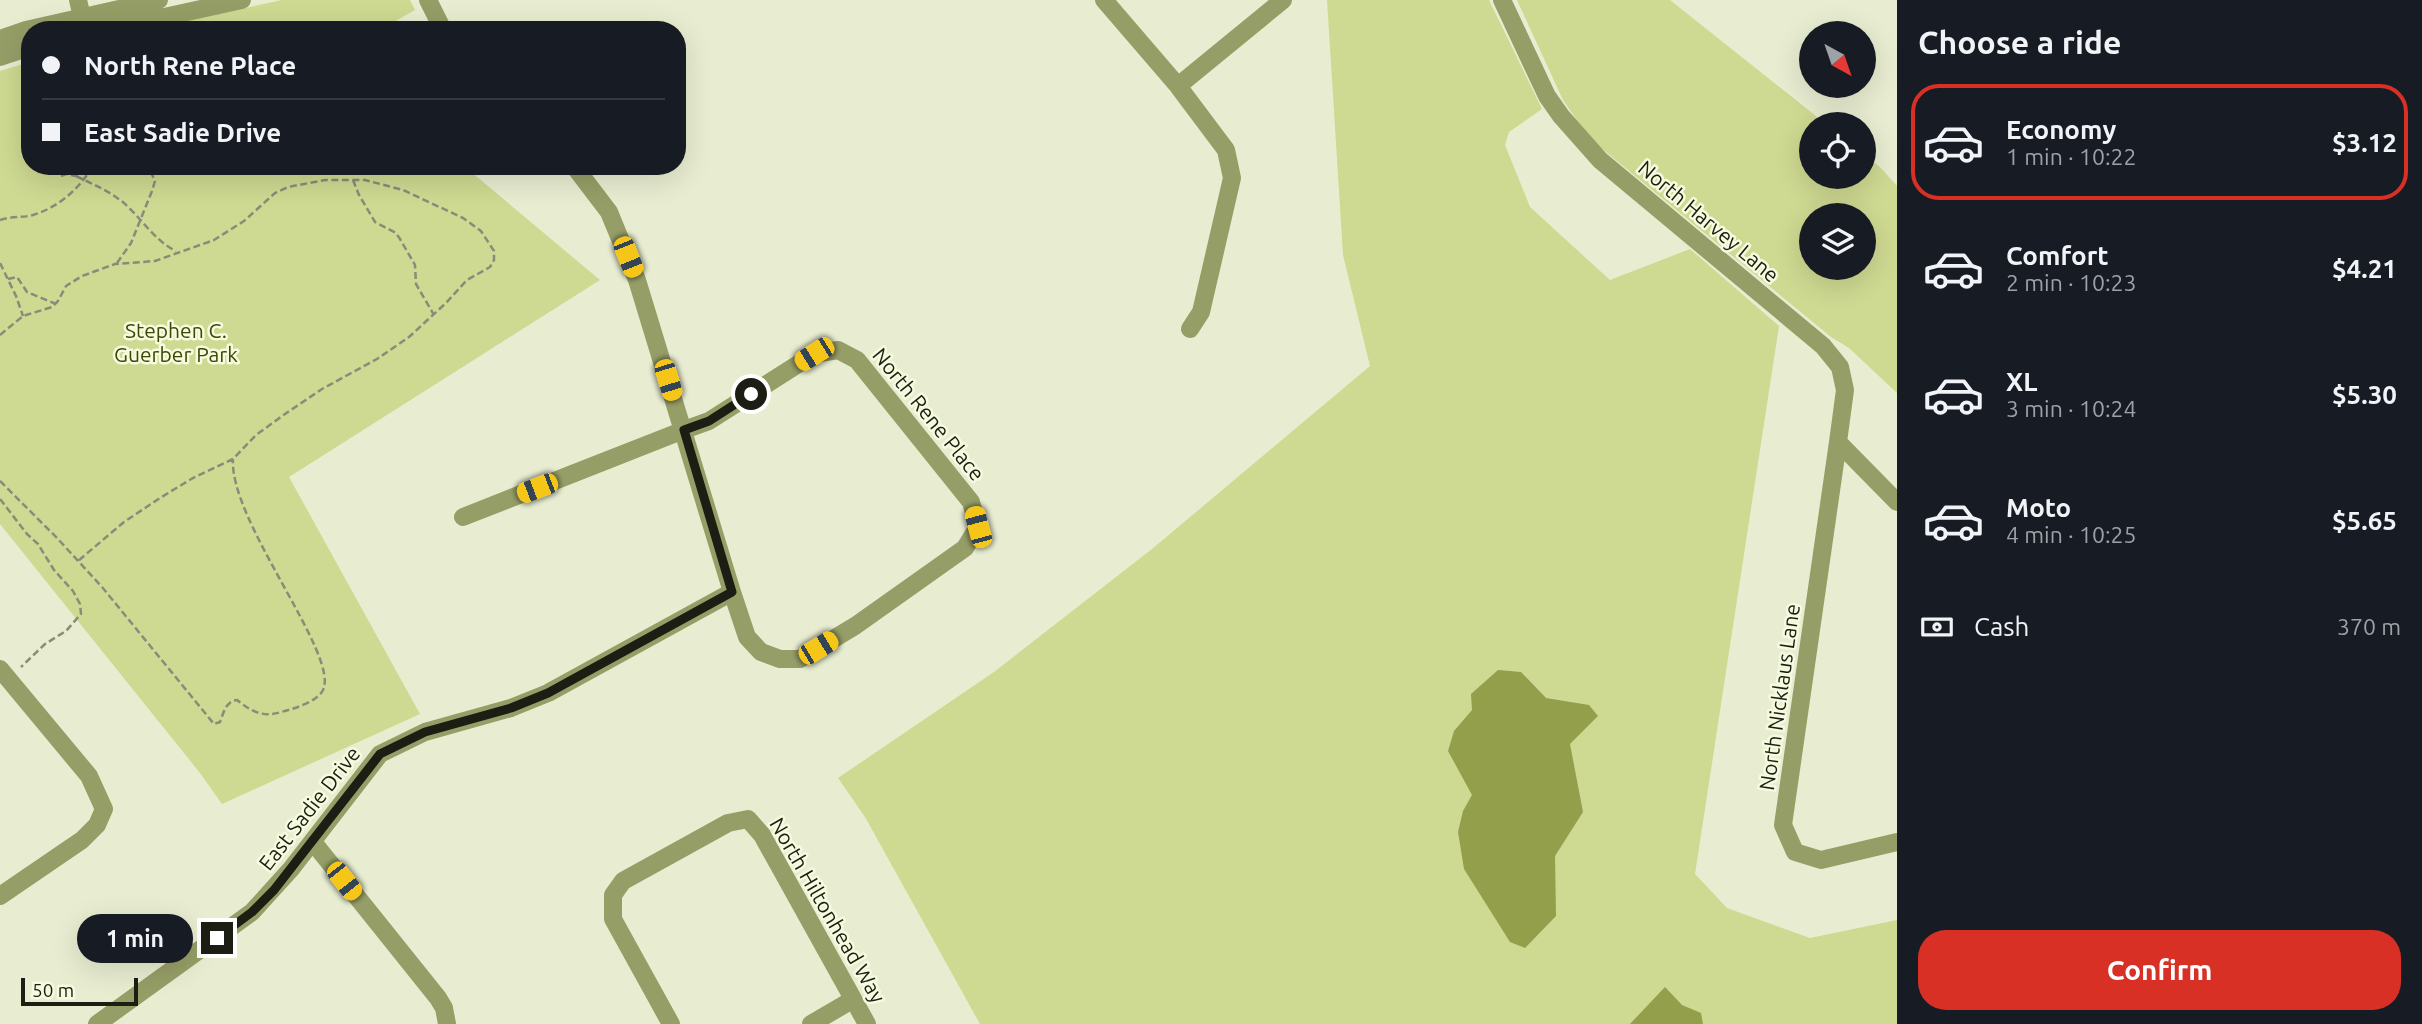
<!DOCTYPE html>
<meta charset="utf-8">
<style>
body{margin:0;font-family:Ubuntu,sans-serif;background:#20242c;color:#f1f3f6;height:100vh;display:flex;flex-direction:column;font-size:26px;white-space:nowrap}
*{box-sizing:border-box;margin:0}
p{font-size:23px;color:#9ea1a6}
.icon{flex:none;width:38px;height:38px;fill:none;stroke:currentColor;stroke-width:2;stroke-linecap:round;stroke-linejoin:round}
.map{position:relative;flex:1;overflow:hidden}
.drawer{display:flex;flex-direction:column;background:#171b24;width:525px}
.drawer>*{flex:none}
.guide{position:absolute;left:21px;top:21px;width:665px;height:154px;border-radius:28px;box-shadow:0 7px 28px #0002;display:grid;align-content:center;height:154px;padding:0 21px;background:#171b24}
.needle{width:46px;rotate:140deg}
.controls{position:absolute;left:1799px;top:21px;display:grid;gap:14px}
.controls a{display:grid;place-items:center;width:77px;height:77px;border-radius:50%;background:#171b24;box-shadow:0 7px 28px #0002;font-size:35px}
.scale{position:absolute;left:21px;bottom:18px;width:117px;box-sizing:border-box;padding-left:7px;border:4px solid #1c1d13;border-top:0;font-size:19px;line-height:24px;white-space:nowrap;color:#1c1d13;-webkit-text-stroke:5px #f5fbde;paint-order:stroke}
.end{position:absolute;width:32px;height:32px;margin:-16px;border:9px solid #1c1d13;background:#fff;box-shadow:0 0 0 4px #fff}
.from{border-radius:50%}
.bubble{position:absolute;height:49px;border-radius:24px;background:#171b24;box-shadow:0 7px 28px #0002;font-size:23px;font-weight:600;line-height:49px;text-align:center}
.car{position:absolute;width:21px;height:42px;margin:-21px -10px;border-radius:9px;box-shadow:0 0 5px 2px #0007;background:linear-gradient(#f5c518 24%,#345 0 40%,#f5c518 0 76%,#345 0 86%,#f5c518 0)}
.guide b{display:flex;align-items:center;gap:24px;height:66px;font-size:26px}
.guide b+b{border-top:2px solid #363941}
.guide i{width:18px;height:18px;background:#f1f3f6}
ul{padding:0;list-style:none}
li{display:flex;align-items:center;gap:21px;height:116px;margin:0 14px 10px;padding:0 7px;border:4px solid transparent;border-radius:28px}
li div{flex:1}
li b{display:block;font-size:26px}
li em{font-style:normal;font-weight:600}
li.active{border-color:#d93025}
li>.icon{width:63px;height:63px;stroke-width:1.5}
h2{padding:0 21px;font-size:32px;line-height:84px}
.pay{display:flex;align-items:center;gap:18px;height:77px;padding:0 21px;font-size:26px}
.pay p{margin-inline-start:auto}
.button{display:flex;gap:14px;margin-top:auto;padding:14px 21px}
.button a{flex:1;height:80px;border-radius:28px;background:#d93025;color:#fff;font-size:28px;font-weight:600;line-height:80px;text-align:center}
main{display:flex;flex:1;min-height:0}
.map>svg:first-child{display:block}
.green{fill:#ced991;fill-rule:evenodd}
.water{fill:#949f4c}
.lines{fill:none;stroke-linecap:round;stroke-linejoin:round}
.path{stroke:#898c79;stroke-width:2.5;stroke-dasharray:7 3.5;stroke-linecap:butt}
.minor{stroke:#969e67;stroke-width:18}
.tertiary{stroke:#969e67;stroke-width:18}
.route{stroke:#1c1d13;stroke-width:9}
.labels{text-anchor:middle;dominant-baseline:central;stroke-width:5;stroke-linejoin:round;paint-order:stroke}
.street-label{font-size:21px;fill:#1c1d13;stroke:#f5fbde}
.park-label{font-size:21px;fill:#404704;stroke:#f5fbde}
</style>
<main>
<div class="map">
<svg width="1897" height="1024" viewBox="0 0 1897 1024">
<rect width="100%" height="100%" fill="#e8edd1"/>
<path class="green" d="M282,0h128l5,10 -35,20h-236z
M1327,0h162l53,109 -33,23 -4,13 25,62 80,73 80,-31 89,77 -84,548 32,34 83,30 87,-18v104h-917l-115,-207 -27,-39 156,-106 158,-123 218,-183 -27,-111z
M1517,0h153l156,124h-15v53h53v-23l17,14 16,18v207l-48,-45 -18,-11 -242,-199 -26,-38zM1811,215h53v53h-53z
M30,62v104h434l136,114 -311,197 131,237 -198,90 -22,-31 -200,-249v-453z"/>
<path class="water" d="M1498,670l23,2 25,26 43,7 9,11 -28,28 13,68 -28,44 1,60 -31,32 -15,-6 -46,-73 -6,-37 5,-21 9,-16 -24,-44 6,-20 18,-21 -1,-16z
M1665,987l17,18 19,8 2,11h-73z"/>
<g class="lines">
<path class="path" d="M61,176l5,-2 10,2 5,-3 3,-7
M76,176c17,8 33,15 48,27 17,15 31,38 52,48
M353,180l6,15 16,27 21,11 4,6 15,26 1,19 18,31
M0,220c11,-4 22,-2 33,-5 26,-8 46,-26 60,-49
M0,263l16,33 7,20
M117,263l14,-20 21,-52 3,-10 -7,-15
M8,279l9,-2 10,15 29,12
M0,335l23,-19 29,-9 6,-6 8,-15 16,-10 33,-12 40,-3 59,-21 30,-19 31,-28 13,-6 37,-7h40l38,10 60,28 18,13 13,20v9l-4,7 -23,13 -21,23 -37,34 -32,22 -55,30 -37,25 -29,21 -23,24 -40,19 -33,20 -36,24 -46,39
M0,481l57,57 45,49 112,137 6,-2c4,-10 5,-20 17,-22 14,11 25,18 44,12 12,-3 36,-10 42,-22 17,-35 -94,-169 -90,-231
M0,499l27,35 11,10 16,26 19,21 7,13 1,10 -15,17 -21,13 -24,23"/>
<path class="minor" d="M78,0l7,30
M428,0l15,30
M1104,0l74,86 48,64 6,28 -31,134 -11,17
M1502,0l45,96 14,20 39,44 223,186 17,21 5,23 -7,52 59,60
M1178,86l105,-86
M1838,442l-55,383 12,27 26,8 76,-18
M463,517l221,-87 25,-9 105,-67 24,-4 19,10 114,142 7,25 -13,21 -110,78 -55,33h-20l-19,-7 -14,-15 -15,-45 -95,-312 -28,-68 -35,-46
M0,669l89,107 15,33 -7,16 -15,15 -82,56
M313,842l125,156 6,10 3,16
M97,1024l155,-112 39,-43 89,-115 45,-22 86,-24 37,-15 184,-101
M671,1024l-58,-105v-24l10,-14 105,-58 20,-4 14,16 105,189
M811,1024l41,-24"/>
<path class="tertiary" d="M105,30l137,-30
M0,39l26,-9 133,-30
M0,57l30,-10"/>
</g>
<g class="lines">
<path class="route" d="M217,938l35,-26 22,-22 106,-136 45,-22 86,-24 37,-15 184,-101 -48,-162 25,-9 42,-27"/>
</g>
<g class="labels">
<g class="street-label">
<text transform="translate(1709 221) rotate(40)">North Harvey Lane</text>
<text transform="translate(929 414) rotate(51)">North Rene Place</text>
<text transform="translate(1779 697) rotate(-82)">North Nicklaus Lane</text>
<text transform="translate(309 808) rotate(-52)">East Sadie Drive</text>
<text transform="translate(828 910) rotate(60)">North Hiltonhead Way</text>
</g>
<g class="park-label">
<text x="176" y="330">Stephen C.<tspan x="176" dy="24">Guerber Park</tspan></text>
</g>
</g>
</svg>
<div class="controls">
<a><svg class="needle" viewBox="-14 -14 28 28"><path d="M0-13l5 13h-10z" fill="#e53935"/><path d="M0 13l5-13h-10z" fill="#9ea1a6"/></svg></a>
<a><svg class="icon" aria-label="locate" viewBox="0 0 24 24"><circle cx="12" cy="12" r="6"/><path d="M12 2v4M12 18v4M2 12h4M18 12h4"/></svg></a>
<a><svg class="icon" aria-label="layers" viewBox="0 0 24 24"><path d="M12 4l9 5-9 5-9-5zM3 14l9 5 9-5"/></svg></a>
</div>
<div class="scale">50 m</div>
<i class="end from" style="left:751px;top:394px"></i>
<i class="end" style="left:217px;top:938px"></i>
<div class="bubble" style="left:77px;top:914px;width:116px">1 min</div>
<i class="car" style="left:628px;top:257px;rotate:158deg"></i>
<i class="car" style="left:814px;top:354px;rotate:238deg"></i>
<i class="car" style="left:668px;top:380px;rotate:163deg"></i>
<i class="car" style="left:537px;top:488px;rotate:249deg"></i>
<i class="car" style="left:978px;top:527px;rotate:345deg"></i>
<i class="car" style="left:818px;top:648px;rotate:59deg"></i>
<i class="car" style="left:344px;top:881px;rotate:142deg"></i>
<div class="guide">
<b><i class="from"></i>North Rene Place</b>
<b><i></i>East Sadie Drive</b>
</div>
</div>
<section class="drawer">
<h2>Choose a ride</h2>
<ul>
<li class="active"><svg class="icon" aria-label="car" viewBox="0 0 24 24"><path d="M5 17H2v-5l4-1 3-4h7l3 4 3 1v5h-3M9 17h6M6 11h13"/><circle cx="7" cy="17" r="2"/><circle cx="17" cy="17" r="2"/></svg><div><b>Economy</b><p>1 min · 10:22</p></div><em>$3.12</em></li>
<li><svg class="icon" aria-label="car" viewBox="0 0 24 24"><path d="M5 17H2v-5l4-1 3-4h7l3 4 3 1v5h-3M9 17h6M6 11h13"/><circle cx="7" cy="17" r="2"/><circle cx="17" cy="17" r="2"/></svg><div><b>Comfort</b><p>2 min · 10:23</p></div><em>$4.21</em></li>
<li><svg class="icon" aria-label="car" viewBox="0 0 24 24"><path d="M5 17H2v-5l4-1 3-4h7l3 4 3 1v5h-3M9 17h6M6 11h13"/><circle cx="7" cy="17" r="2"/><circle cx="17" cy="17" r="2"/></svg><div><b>XL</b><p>3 min · 10:24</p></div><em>$5.30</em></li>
<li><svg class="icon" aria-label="car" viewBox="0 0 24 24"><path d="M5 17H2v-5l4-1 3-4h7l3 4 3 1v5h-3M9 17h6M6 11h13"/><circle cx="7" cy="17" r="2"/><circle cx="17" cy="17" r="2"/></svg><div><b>Moto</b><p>4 min · 10:25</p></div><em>$5.65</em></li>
</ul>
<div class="pay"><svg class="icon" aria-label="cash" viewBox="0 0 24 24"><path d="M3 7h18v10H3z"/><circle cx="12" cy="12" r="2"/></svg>Cash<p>370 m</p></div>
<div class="button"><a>Confirm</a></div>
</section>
</main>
